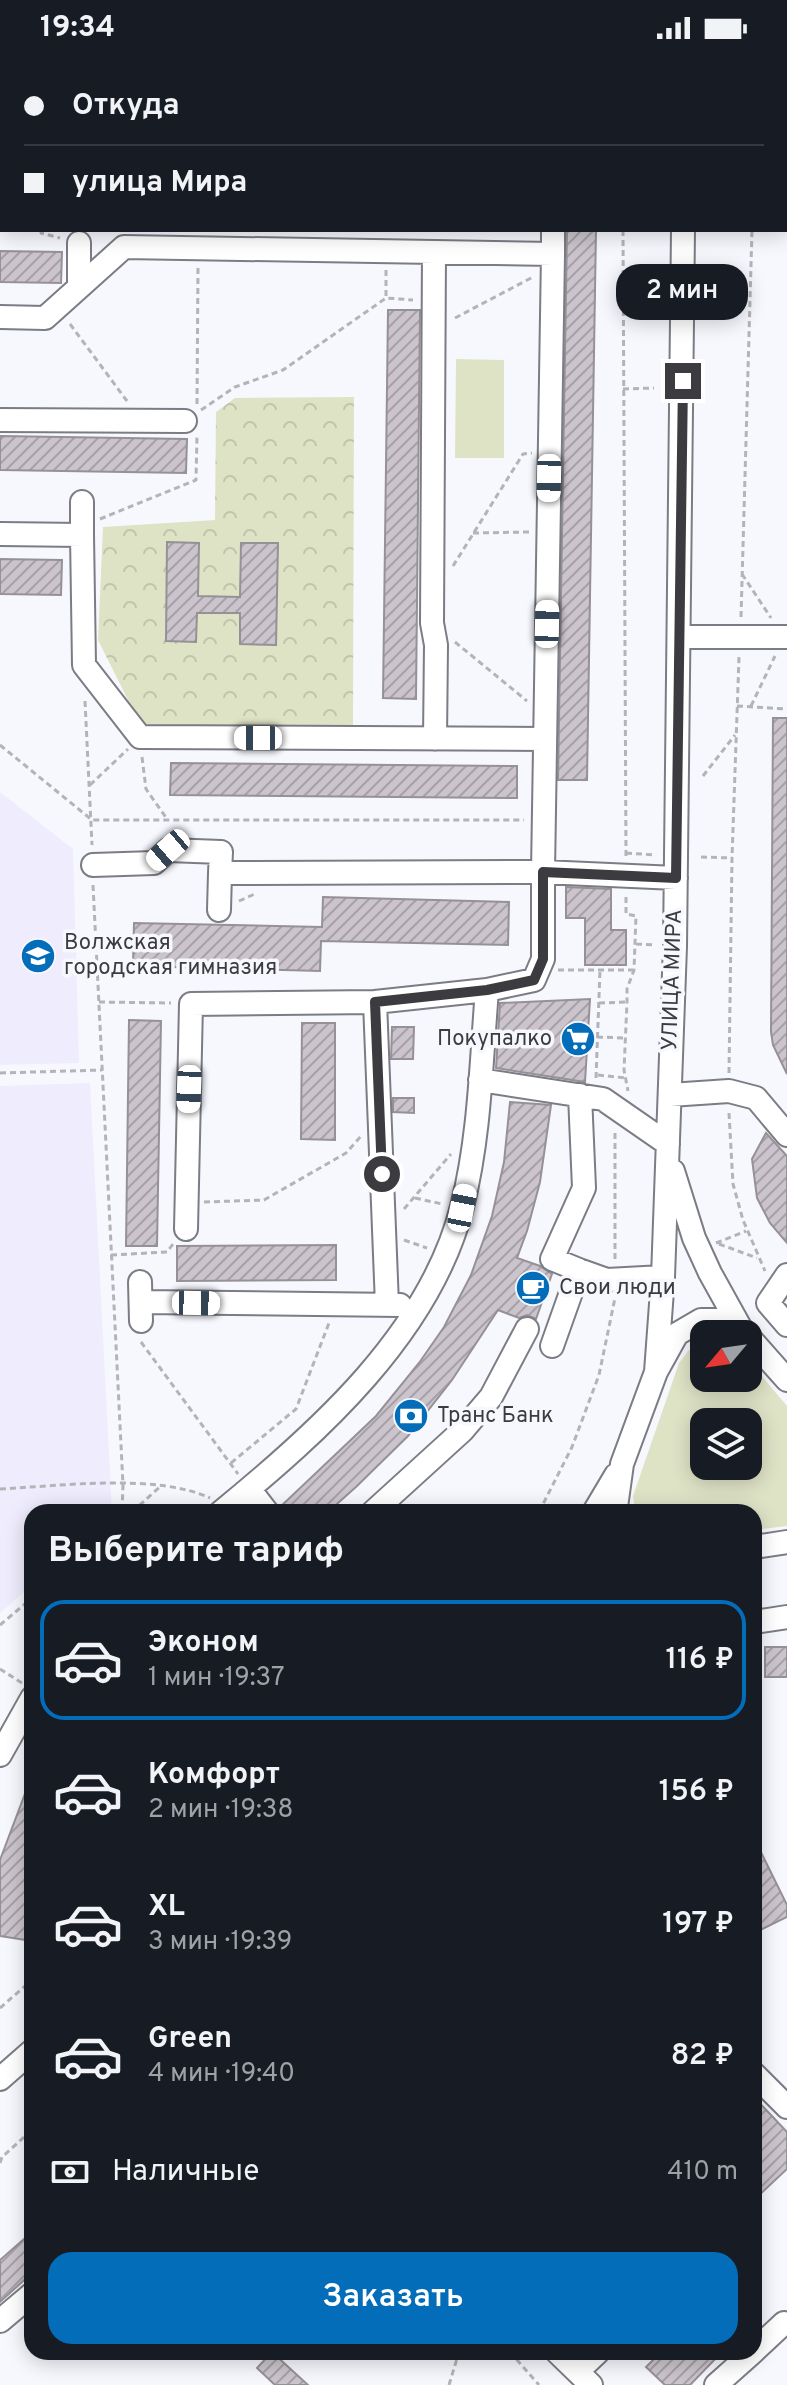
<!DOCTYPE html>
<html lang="ru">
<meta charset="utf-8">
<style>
body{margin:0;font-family:Overpass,sans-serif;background:#20242c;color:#f1f3f6;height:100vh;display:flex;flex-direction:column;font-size:30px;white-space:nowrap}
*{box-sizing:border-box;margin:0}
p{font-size:26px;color:#9ea1a6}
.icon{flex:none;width:44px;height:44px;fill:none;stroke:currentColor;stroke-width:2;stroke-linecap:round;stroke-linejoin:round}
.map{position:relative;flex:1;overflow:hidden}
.side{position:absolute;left:24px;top:1448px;width:738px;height:856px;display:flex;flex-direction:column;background:#171b24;border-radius:24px;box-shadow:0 4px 20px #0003}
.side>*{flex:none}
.banner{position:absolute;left:0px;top:0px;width:788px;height:176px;box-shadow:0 4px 20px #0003;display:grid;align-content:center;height:176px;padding:0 24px;background:#171b24}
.needle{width:52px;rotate:241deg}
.controls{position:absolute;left:690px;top:1264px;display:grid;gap:16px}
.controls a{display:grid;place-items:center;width:72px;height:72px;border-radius:16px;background:#171b24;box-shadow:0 4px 20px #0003;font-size:40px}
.end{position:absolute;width:36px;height:36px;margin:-18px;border:10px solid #3c3c40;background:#fff;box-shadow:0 0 0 4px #fff}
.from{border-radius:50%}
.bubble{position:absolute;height:56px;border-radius:24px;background:#171b24;box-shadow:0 4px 20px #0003;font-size:26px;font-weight:600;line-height:56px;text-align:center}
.car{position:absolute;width:24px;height:48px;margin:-24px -12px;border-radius:10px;box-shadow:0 0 6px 2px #0007;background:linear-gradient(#fff 24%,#345 0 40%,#fff 0 76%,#345 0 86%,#fff 0)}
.banner b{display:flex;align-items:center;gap:28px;height:76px;font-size:30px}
.banner b+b{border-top:2px solid #363941}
.banner i{width:20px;height:20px;background:#f1f3f6}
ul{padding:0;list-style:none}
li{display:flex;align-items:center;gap:24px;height:120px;margin:0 16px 12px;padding:0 8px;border:4px solid transparent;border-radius:24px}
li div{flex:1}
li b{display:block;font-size:30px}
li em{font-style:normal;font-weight:600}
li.current{border-color:#046db9}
li>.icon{width:72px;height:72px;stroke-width:1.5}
h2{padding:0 24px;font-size:36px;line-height:96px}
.pay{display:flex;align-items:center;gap:20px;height:88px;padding:0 24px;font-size:30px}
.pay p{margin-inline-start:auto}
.action{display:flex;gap:16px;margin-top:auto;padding:16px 24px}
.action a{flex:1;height:92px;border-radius:24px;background:#046db9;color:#fff;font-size:32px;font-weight:600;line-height:92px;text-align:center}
.status{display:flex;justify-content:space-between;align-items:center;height:56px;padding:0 40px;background:#171b24;direction:ltr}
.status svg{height:22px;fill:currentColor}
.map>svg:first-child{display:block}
.education{fill:#efecfd}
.grass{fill:#dfe3c6;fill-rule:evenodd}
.forest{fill:url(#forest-crowns)}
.building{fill:url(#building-hatch);stroke:#969097;stroke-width:2}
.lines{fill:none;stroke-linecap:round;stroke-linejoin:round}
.minor-casing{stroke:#7b7c84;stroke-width:26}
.path{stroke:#b3b3b8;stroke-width:3;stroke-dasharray:6 4;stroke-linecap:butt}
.minor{stroke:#fff;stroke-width:22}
.route{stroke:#3c3c40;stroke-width:10}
.labels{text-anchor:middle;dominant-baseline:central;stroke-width:7;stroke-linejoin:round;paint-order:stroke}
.poi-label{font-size:22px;fill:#3c3c40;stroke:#f7f8fe;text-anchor:start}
.street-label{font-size:22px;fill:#3c3c40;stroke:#f7f8fe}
</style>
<div class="status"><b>19:34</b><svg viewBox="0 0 49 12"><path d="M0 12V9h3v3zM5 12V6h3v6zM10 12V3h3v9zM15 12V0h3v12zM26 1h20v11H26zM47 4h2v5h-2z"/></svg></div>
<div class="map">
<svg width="787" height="2329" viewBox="0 0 787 2329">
<defs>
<pattern id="forest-crowns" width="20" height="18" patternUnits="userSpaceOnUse" patternTransform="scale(2)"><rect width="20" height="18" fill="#dfe3c6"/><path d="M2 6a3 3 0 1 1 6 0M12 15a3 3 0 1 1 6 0" fill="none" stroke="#c0c4ab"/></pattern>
<pattern id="building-hatch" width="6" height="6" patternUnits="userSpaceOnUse" patternTransform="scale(2)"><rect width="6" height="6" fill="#cbc4cc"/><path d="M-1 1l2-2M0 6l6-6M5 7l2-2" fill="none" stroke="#a6a0a7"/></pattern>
</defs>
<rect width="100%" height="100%" fill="#f7f8fe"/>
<path class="education" d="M0,736l73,57 6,214 -79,2z
M90,1027l22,429h-80v73l-32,28v-527z"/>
<path class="grass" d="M456,303l48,1v98h-49z
M704,1287v35h44v-18l39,46v120l-33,4v-18h-119l-2,-16 46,-133 10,-13zM704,1366h44v44h-44z"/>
<path class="forest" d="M354,341l-1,333h-210l-45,-90 5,-113 112,-7 1,-108 19,-14z"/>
<path class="building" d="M567,174h29l-9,550h-29z
M0,195l62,1 -1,31 -61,-1z
M388,254h32l-4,389 -33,-1z
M0,380l187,3 -1,34 -186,-3z
M167,486l32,1 -1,53 42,1 1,-54h37l-2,102 -36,-1v-31h-43l-1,29 -30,-1z
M0,503l62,1 -1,35 -61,-1z
M773,662h14v356l-14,-29 -2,-13z
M171,707l346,3v32l-347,-3z
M566,831l45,2v41h15v35h-41v-47h-19z
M323,841l186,5 -1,43 -187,-4 -1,30 -187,-5 1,-43 188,4z
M590,943l-5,83 -89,-14 4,-65z
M129,964l32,1 -4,225h-31z
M302,967h33v117l-34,-1z
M392,971h22l-1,32h-22z
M393,1042h21v15l-21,-1z
M510,1046l41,3 -11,77 -13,49 -10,27 23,8 12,8 -16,45 -9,-4 -8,3 -21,-8 -46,70 -44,56 -51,50 -29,26h-47l-1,-5 96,-91 43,-53 25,-36 27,-52 21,-59 12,-54z
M766,1077l21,23v87l-17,-20 -13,-25 -5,-39z
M336,1189v35l-159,1v-35z
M765,1591h22v30h-22z
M32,1719v166l-32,-5v-76z
M754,1782l33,67v12l-33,16z
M754,2041l33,35v37l-33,31z
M32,2176v41l-32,29v-42z
M272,2296l36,33h-33l-18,-17z
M661,2296h61l-32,33h-25l-19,-18z"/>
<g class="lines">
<g class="minor-casing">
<path id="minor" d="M15,2v-2
M423,2v-2
M687,2v-2
M0,97h2
M553,174v24
M79,187v44
M434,196l-2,371 4,22 -1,94
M0,261l45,1 79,-71 429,7 -10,618v87l-9,21 -47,10c-6,73 -7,146 -25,217 -32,126 -144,226 -241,305
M0,364l185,1
M82,446v33
M0,478l82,1 2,130 56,72 405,2
M679,581h108
M93,809l61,-2 14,-13 53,2 -1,21 323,-1 133,6
M219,854l1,-37
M480,1024l123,19 65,45
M670,1039l59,-4 27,7 31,37
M673,1115l21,67 16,35 30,54
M186,1173l5,-225 184,-2
M579,1214l28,10 56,-3
M787,1219l-19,28 19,22
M140,1226l1,39
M141,1246l259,3
M387,1249l-12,-303 112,-12
M748,1280l39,44
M552,1290l27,-76 -27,-11 32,-71 -4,-93
M656,1316l7,-95 12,-331 8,-716
M250,1434l17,22
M373,1456l89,-81 29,-34 36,-68
M594,1456l22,-37
M618,1456l-2,-5 6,-43 34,-92 21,-38 24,-14h21l18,7 6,7
M754,1491l33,-5
M754,1566l33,-5
M0,1699l32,-57
M754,2018l33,33
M0,2023l32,-28
M0,2265l32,-27
M754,2295l30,-28
M557,2296l34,33
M578,2315l20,-19
M716,2329l37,-33"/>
</g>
<path class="path" d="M359,0l3,2
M750,0v2
M626,2v-2
M0,58l2,3
M0,119h2
M41,174v3l19,5
M623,174l3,627
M386,214v28
M623,253l30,1
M455,262l78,-41
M70,268l57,77
M623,333l31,-1
M197,348l1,-137
M201,354l34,-23 48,-17 103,-72 27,2
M100,463l96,-39 1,-45
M473,477l56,-1
M453,510l70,-112 9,-1
M742,518l29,44
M741,561l11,-387
M455,586l72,59
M85,645l7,144
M737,650l50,3
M751,650l24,-50
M0,689l92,75h432
M142,701l4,32 21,30
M703,720l32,-41
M90,729l38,-36
M626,797l29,2
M701,801l31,1
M93,829l30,600 -1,27
M626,841v17l10,2 -2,54 -7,19v13l-3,68 4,21
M239,845l18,-8
M636,888l20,1
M558,914h76
M99,946l72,1
M599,947l28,-1
M597,981l28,1
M0,1017l102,-3
M729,1017l3,-215 7,-201
M598,1019l28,3
M596,1022l4,-108
M729,1057l4,71 10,36 22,51
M415,1142l27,6
M204,1146l60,-2 82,-47 15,-17
M404,1153l47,-55
M404,1184l23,8
M716,1187l30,-12
M719,1188l38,14
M111,1199l56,-3 6,-8
M615,1203v-129
M141,1286l97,132
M231,1407l65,-54 33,-86
M0,1433c60,-3 156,-16 210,9
M132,1456l30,-27
M539,1456l33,-65 27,-72 16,-77
M0,1569l32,-27
M0,1613l22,14
M0,1952l32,-28
M0,2107l2,-6 30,-27
M510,2296l29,33
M449,2329l10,-33"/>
<use href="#minor" class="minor"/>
</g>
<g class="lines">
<path class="route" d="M382,1118l-7,-172 112,-12 47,-10 9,-21v-87l133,6 7,-497"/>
</g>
<defs>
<g id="school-disc" transform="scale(1.8)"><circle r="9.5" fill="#046db9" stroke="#f7f8fe"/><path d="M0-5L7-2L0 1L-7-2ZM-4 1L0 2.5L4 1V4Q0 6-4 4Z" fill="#fff"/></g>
<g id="supermarket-disc" transform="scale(1.8)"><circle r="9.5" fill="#046db9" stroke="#f7f8fe"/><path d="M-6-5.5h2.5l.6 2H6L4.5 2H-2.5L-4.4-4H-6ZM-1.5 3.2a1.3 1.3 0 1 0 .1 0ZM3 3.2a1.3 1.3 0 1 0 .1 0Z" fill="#fff"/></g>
<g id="cafe-disc" transform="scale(1.8)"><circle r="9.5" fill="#046db9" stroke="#f7f8fe"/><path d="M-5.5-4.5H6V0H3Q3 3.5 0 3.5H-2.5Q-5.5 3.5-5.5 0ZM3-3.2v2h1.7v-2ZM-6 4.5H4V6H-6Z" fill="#fff"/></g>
<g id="bank-disc" transform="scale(1.8)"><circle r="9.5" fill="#046db9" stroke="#f7f8fe"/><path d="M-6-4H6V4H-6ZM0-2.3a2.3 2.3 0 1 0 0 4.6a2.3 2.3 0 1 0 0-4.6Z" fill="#fff"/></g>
</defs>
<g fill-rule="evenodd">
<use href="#school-disc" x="38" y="900"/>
<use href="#supermarket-disc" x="578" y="983"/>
<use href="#cafe-disc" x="533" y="1232"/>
<use href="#bank-disc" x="411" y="1360"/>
</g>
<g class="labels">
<g class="poi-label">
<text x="64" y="887">Волжская<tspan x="64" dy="25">городская гимназия</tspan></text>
<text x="552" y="983" text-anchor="end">Покупалко</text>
<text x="559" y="1232">Свои люди</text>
<text x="437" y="1360">Транс Банк</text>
</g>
<g class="street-label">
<text transform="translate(673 924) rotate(-88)">УЛИЦА МИРА</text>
</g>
</g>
</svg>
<div class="controls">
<a><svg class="needle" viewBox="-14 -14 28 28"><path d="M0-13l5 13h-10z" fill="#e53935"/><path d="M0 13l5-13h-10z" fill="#9ea1a6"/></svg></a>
<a><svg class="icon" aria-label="layers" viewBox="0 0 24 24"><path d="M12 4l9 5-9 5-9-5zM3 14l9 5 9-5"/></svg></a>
</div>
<i class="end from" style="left:382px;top:1118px"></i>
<i class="end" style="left:683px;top:325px"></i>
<div class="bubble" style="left:616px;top:208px;width:132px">2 мин</div>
<i class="car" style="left:549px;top:422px;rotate:181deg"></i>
<i class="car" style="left:547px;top:568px;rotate:1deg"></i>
<i class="car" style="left:258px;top:682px;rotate:270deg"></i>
<i class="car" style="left:168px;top:794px;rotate:229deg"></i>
<i class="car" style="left:189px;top:1033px;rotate:182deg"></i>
<i class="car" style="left:462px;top:1152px;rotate:11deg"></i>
<i class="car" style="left:196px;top:1247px;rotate:91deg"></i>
<div class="banner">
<b><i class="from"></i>Откуда</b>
<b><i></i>улица Мира</b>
</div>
<section class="side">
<h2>Выберите тариф</h2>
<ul>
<li class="current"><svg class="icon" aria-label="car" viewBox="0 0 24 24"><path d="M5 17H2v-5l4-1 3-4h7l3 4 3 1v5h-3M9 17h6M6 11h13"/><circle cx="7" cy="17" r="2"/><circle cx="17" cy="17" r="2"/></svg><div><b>Эконом</b><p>1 мин · 19:37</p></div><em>116 ₽</em></li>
<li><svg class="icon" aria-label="car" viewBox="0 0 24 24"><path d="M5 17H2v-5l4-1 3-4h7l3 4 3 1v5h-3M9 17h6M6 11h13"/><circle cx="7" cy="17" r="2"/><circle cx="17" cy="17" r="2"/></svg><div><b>Комфорт</b><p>2 мин · 19:38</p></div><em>156 ₽</em></li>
<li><svg class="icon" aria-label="car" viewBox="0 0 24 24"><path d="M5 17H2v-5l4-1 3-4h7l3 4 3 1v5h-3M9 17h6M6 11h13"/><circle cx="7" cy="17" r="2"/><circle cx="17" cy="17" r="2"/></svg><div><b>XL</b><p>3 мин · 19:39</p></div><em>197 ₽</em></li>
<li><svg class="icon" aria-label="car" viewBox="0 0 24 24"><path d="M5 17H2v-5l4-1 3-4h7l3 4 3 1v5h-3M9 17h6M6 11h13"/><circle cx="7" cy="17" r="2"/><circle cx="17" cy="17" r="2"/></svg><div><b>Green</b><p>4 мин · 19:40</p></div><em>82 ₽</em></li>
</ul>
<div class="pay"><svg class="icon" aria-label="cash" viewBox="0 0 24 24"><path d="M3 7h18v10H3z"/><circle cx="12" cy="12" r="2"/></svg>Наличные<p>410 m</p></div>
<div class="action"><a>Заказать</a></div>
</section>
</div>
